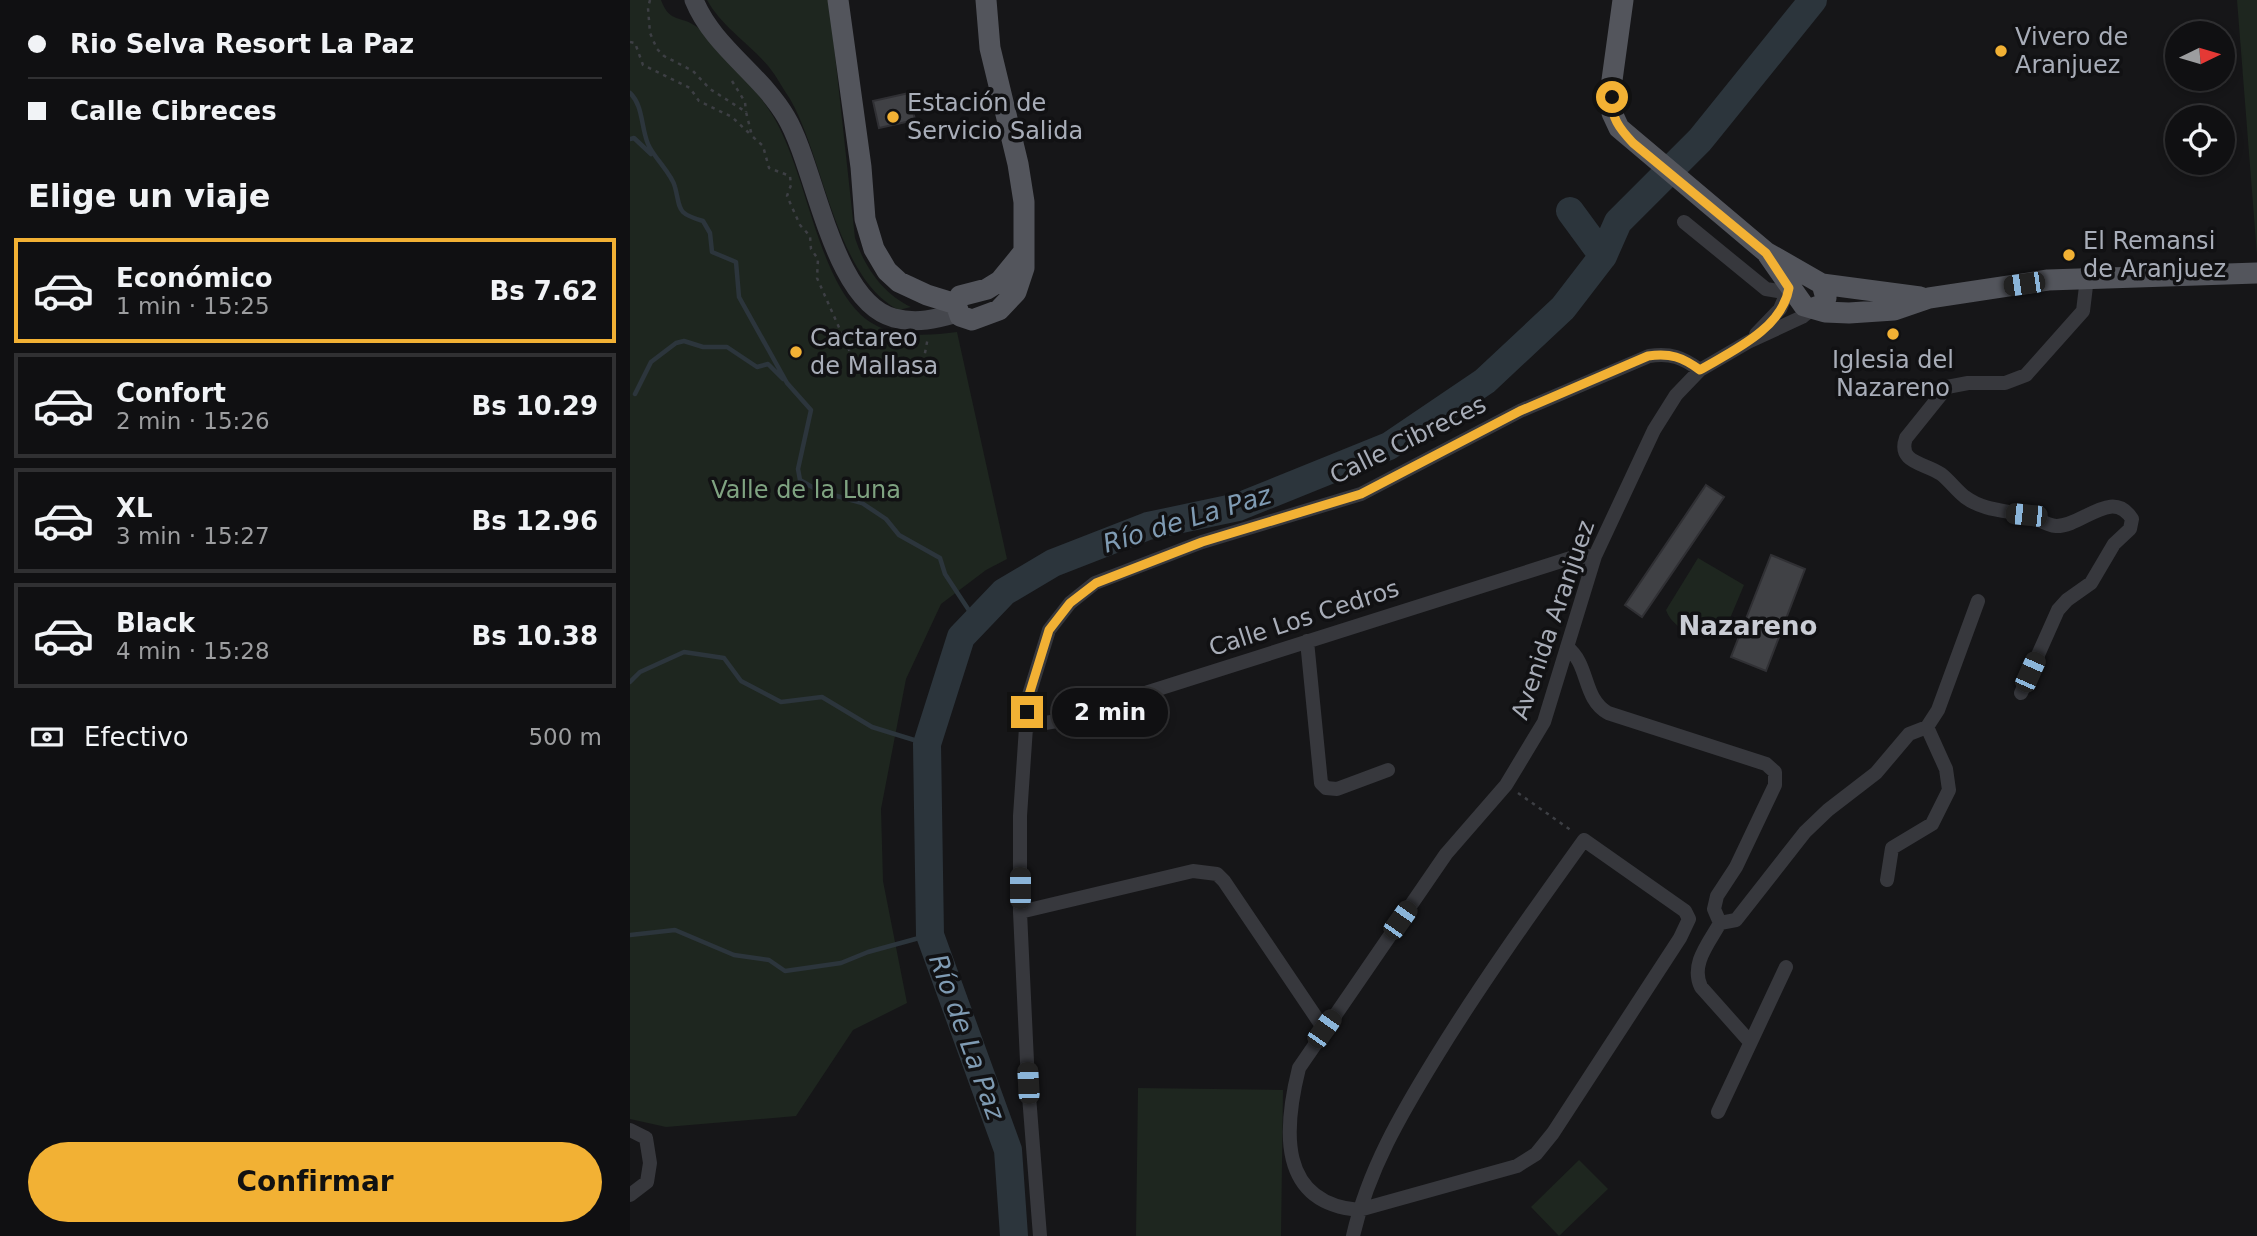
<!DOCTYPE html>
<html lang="es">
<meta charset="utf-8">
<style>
body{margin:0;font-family:"DejaVu Sans",sans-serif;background:#1e1e20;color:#f1f3f6;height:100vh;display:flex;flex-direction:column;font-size:26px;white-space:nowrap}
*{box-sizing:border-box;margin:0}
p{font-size:23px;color:#9c9d9f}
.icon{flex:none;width:38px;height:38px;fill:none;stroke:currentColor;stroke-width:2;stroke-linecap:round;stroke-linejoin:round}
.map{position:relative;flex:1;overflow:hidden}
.side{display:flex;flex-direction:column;background:#101012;width:630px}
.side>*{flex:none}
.guide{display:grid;align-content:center;height:154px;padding:0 28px;background:#101012}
.needle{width:46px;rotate:85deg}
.fabs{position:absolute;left:1535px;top:21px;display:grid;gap:14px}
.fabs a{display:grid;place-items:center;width:70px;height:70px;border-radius:50%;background:#101012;box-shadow:0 4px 10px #0003,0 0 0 2px #303032;font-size:35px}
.end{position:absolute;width:32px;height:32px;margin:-16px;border:9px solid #f2b134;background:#111;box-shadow:0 0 0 4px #111}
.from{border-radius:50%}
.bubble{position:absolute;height:49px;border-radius:24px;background:#101012;box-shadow:0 4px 10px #0003,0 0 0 2px #303032;font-size:23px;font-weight:800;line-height:49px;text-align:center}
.car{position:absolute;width:21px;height:42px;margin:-21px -10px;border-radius:9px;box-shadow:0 0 5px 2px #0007;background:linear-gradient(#222 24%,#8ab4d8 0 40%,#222 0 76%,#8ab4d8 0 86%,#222 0)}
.guide b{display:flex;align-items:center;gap:24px;height:66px;font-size:26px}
.guide b+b{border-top:2px solid #303032}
.guide i{width:18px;height:18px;background:#f1f3f6}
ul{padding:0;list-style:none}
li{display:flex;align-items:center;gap:21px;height:105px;margin:0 14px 10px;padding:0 14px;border:4px solid #303032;border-radius:0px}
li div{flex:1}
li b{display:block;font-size:26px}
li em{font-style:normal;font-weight:800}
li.current{border-color:#f2b134}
li>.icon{width:63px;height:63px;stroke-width:1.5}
h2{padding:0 28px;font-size:32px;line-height:84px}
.pay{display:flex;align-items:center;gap:18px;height:77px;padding:0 28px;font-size:26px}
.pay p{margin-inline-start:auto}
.cta{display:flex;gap:14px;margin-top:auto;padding:14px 28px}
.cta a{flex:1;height:80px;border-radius:42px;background:#f2b134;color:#111;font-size:28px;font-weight:800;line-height:80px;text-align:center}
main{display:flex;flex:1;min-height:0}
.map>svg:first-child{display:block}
.green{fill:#1e261f}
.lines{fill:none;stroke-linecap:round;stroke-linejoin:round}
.stream{stroke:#2c353c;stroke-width:4.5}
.river{stroke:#2c353c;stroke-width:28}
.building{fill:#404145;stroke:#303034;stroke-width:2}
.path{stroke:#3d3f44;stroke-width:2.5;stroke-dasharray:3.5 5;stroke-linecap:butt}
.minor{stroke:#37383d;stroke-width:14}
.secondary{stroke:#45474d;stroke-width:19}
.primary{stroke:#53555c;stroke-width:21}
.route{stroke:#f2b134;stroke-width:9}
.poi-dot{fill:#f2b134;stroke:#111113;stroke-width:2.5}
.labels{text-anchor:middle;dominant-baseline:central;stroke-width:7;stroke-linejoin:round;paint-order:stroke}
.poi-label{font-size:24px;fill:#a8adb8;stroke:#111113;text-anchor:start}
.street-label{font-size:24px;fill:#a8adb8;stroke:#111113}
.park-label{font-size:24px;fill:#7fa381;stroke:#111113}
.water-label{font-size:26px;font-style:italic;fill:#7f9bb3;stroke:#111113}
.neighbourhood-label{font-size:26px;font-weight:bold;fill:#c9ccd4;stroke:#111113}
</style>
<main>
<section class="side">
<div class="guide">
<b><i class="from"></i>Rio Selva Resort La Paz</b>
<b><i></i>Calle Cibreces</b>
</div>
<h2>Elige un viaje</h2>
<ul>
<li class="current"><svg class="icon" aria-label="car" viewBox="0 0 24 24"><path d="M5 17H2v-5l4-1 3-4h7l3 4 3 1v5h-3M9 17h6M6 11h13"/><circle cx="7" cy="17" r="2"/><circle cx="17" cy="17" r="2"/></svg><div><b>Económico</b><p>1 min · 15:25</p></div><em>Bs 7.62</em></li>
<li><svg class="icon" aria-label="car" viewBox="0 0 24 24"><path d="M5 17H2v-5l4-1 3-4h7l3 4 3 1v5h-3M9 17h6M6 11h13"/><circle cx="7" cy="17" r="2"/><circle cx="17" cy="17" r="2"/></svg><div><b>Confort</b><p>2 min · 15:26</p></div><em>Bs 10.29</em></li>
<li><svg class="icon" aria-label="car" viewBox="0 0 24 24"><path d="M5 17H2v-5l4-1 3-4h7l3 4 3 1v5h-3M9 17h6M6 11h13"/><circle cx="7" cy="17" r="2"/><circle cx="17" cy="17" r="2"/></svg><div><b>XL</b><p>3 min · 15:27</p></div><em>Bs 12.96</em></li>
<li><svg class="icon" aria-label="car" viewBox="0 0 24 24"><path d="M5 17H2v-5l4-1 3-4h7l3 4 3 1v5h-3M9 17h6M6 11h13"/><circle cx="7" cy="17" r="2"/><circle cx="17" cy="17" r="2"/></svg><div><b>Black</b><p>4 min · 15:28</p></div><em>Bs 10.38</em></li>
</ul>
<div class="pay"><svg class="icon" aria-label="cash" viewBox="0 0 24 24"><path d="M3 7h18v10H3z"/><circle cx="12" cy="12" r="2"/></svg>Efectivo<p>500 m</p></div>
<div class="cta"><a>Confirmar</a></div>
</section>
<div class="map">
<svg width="1627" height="1236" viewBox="0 0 1627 1236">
<rect width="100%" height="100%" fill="#161618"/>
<path class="green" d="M0,0h31c9,24 20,15 36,27 7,5 12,13 18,19 21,23 42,44 58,70 34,57 43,156 88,199 26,24 64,21 96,17l50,227 -21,11 -45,34 -35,75 -25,130 2,72 24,122 -54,27 -57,86 -130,11 -36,-8z
M77,0h122l26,238c9,28 28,56 56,69l-12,3c-63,-31 -75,-152 -109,-211 -7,-10 -13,-22 -21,-32 -19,-23 -47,-40 -62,-67z
M1607,0h20v255z
M1068,558l46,27 -21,50c-19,9 -51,-6 -57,-25z
M508,1088l145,2 -2,146h-145z
M949,1160l29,29 -49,47 -28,-29z"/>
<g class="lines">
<path class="stream" d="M0,93c13,12 11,34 18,51 6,14 24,30 27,43 6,23 1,26 28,34l7,12 2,19 24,10 3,35 48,86 24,27 -13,59 2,11 19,11 43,12 24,16 13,16 41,23 5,16 31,47
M0,139l4,-1 17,16
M5,394l16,-32 25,-19 8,-2 19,6h24l30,20 11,-3 15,15
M0,682l10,-10 44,-20 40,6 17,23 40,21 41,-5 50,30 55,17
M0,935l45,-5 59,25 35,5 16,11 56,-8 27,-11 62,-17"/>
<path class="river" d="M940,211l33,45
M384,1236l-6,-86 -78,-215 -3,-191 34,-107 43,-45 49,-29 95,-37 90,-19 151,-61 96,-65 78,-73 40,-52 15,-34 82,-82 113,-140"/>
</g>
<path class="building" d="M279,93l6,27 -36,8 -6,-27z
M1076,485l18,12 -82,120 -17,-12z
M1141,555l34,14 -39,102 -35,-14z"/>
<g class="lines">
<path class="path" d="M20,0l-2,8 2,25 7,16 7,7 29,15 17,18 36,23 6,24 11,10 6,22 21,8 1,9 -4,11 13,29 10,11 1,13 7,10 -1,19 33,74 13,15 20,5 27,3 12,-6 6,-32
M0,42l5,1 8,22 47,23 9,13 33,16 18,17
M102,81l13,21 1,10
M888,793l54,38"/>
<path class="minor" d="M1054,222l82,67 12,2 11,-3 -9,21 -24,25
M677,641l14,142 5,5 11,1 51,-19
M937,647c23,18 15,51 41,66l158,51 9,8v13l-39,82 -19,29 -3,13 6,14 16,-3 69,-88 23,-22 48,-37 33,-39 18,-7 11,-17 40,-109
M1391,693l37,-83 9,-10 24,-17 23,-39 16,-15 2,-10c-20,-32 -50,8 -76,7 -11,-1 -20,-9 -30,-11 -22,-5 -42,-4 -61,-18 -9,-7 -15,-16 -24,-23 -16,-11 -44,-11 -35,-36l41,-51 21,-4h37l21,-8 57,-64 4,-33
M397,726l30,-5 517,-164 21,-1
M1257,880l5,-32 40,-24 17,-34 -3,-21 -19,-42
M390,912l173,-41 24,3 7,7 100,148
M1090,923c-11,20 -30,41 -19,64l49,55
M1088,1112l68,-145
M0,1130l16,8 4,25 -3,19 -17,13
M410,1236l-12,-153 -8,-171v-96l8,-118 21,-68 21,-27 25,-20 107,-41 159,-48 159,-83 129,-55c22,-3 33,1 51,14
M723,1236c15,-66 48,-122 83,-179 46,-75 97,-146 148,-217l101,71 4,8 -9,19 -127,195 -17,21 -19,12 -158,44c-82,-7 -75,-82 -60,-142l147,-214 60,-69 38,-63 51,-166 59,-126 22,-35 24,-25 48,-28 54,-25 11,-9"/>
<path class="secondary" d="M64,0c19,47 67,74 92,117 30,50 46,185 108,201 23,6 42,1 63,-5"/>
<path class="primary" d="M208,0l23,167 4,52 9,30 13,22 12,11 28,13 29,9
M356,0l4,48 28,116 6,38v66l-8,24 -17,18 -27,10 -12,-4 -4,-12 4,-8 27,-7 13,-8 22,-27
M993,0l-11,80v33l7,15 147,124 56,32 4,14 -5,7 -8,3
M1136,252l38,54 21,6 24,1 45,-3 35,-12 119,-18 209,-7
M1192,284l98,13"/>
</g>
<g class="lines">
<path class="route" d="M397,712l1,-14 21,-68 21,-27 26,-20 106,-41 159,-48 159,-83 128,-55c23,-3 34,1 52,14 32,-19 82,-41 89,-82l-23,-35 -133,-110c-14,-15 -22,-25 -21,-46"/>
</g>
<g class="poi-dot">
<circle cx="1371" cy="51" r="7"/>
<circle cx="263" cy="117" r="7"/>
<circle cx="1439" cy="255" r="7"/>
<circle cx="1263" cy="334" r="7"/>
<circle cx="166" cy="352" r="7"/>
</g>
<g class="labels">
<g class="poi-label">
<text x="1385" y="37">Vivero de<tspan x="1385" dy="28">Aranjuez</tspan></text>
<text x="277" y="103">Estación de<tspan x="277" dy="28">Servicio Salida</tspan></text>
<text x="1453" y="241">El Remansi<tspan x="1453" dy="28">de Aranjuez</tspan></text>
<text x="180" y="338">Cactareo<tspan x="180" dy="28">de Mallasa</tspan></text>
<text x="1263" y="360" text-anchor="middle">Iglesia del<tspan x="1263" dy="28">Nazareno</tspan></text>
</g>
<g class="street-label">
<text transform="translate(778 440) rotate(-26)">Calle Cibreces</text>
<text transform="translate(674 618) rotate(-18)">Calle Los Cedros</text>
<text transform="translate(923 620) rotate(-71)">Avenida Aranjuez</text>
</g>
<g class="park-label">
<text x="176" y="490">Valle de la Luna</text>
</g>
<g class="water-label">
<text transform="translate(557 519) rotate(-17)">Río de La Paz</text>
<text transform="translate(337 1037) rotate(70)">Río de La Paz</text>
</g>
<g class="neighbourhood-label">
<text x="1118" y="626">Nazareno</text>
</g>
</g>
</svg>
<div class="fabs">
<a><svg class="needle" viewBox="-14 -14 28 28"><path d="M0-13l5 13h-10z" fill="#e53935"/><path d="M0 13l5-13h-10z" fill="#9c9d9f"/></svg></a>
<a><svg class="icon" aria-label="locate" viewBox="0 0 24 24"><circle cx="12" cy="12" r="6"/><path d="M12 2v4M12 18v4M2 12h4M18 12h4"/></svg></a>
</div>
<i class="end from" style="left:982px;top:97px"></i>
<i class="end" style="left:397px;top:712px"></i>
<div class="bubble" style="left:422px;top:688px;width:116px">2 min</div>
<i class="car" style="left:1394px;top:284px;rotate:262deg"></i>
<i class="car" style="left:1396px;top:515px;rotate:276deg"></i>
<i class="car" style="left:1400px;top:672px;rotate:24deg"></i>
<i class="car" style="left:390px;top:888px;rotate:0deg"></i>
<i class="car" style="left:770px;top:920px;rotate:35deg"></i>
<i class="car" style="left:694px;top:1029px;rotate:35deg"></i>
<i class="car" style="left:398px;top:1083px;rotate:357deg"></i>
</div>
</main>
